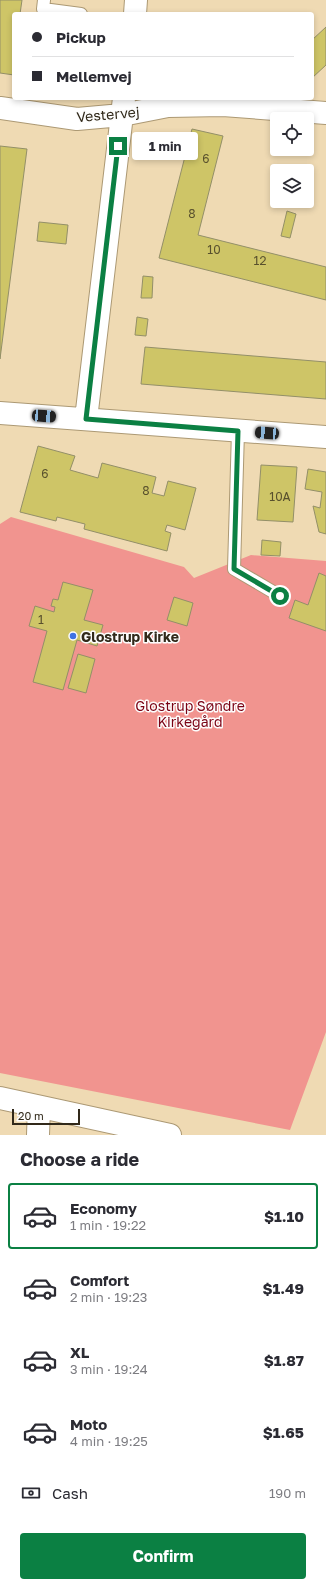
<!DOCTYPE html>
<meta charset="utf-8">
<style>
body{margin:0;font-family:"Golos Text",sans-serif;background:#f7f7f7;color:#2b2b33;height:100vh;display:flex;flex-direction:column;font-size:15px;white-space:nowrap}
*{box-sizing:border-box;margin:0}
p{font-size:13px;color:#7c7c81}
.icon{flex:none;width:22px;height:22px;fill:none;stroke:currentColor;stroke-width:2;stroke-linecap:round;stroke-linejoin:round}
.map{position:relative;height:1135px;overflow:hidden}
.drawer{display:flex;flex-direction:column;background:#fff;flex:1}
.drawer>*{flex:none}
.guide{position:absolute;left:12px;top:12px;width:302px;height:88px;border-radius:4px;box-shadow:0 2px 6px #0003;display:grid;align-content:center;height:88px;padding:0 20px;background:#fff}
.buttons{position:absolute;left:270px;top:112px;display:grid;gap:8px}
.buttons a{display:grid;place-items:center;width:44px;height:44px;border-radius:4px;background:#fff;box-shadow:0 2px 6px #0003;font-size:20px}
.scale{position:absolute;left:12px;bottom:10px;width:68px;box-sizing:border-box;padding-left:4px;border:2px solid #31291a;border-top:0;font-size:11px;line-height:14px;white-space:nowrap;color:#31291a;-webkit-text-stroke:3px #fdfdfd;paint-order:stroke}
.end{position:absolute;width:18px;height:18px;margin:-9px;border:5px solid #0b8043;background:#fff;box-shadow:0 0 0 2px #fff}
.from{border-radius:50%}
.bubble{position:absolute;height:28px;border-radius:4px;background:#fff;box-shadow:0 2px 6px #0003;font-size:13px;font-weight:700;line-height:28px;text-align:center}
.car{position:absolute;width:12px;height:24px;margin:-12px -6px;border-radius:5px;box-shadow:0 0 3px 1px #0007;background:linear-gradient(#222 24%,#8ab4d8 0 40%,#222 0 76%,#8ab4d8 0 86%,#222 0)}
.guide b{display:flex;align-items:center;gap:14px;height:38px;font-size:15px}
.guide b+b{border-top:1px solid #e1e1e2}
.guide i{width:10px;height:10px;background:#2b2b33}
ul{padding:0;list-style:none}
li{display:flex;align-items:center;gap:12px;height:66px;margin:0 8px 6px;padding:0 12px;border:2px solid transparent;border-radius:4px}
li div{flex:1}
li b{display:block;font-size:15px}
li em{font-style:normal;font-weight:700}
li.selected{border-color:#0b8043}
li>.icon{width:36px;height:36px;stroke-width:1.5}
h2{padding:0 20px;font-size:18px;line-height:48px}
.pay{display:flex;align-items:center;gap:10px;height:44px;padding:0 20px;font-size:15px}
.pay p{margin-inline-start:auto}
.action{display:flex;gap:8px;margin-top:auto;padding:8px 20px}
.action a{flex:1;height:46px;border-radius:4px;background:#0b8043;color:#fff;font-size:16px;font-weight:700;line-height:46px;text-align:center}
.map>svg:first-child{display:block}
.green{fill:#f1948f}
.building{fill:#cec567;stroke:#938f68}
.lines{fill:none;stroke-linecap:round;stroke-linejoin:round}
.service-casing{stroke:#ac9974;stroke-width:14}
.minor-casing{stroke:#ac9974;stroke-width:24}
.service{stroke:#fff;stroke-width:12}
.minor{stroke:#fff;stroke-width:22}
.route{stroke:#0b8043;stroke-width:5}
.poi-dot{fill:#3f72e2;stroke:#fdfdfd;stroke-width:1.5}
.labels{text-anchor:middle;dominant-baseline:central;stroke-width:3;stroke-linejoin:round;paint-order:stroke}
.number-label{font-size:12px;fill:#58502d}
.street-label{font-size:14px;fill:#31291a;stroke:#fdfdfd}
.poi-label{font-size:14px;font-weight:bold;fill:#31291a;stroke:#fdfdfd;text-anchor:start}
.park-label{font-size:14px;fill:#7a0214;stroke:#fdfdfd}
</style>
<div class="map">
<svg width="326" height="1135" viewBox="0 0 326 1135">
<rect width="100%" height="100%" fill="#efdab3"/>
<path class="green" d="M11,517l173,50 10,11 57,-23 75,6v471l-36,98 -290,-57v-549z"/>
<path class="building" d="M0,0h22l-2,14h-6v61l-14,-2z
M326,27v38l-14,13v-38z
M192,129l31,7 -25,99 128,32v33l-167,-42z
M0,146l27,3 -27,210z
M287,211l9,3 -6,24 -9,-2z
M39,222l29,3 -2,19 -29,-3z
M143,276l10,1 -1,21h-11z
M137,317l11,2 -2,17 -11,-1z
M145,347l181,15v37l-185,-15z
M38,446l37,10 -5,14 28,8 4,-15 54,14 -4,16 12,3 4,-15 28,7 -11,42 -18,-5 -2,6 6,2 -4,18 -83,-22 1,-5 -28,-7 -1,4 -36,-9z
M261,465l36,2 -4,55 -36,-2z
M308,469l18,3v62l-7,-2 -6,-26 7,2 2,-16 -17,-3z
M262,540l19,2 -1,14 -19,-1z
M319,573l7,3v55l-37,-13 6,-18 13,5z
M63,582l30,8 -9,30 19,5 -6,21 -20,-6 -14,50 -30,-8 14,-51 -18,-5 6,-20 19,6 1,-5 -4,-1 2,-7 5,1z
M174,597l19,6 -6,23 -20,-6z
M78,654l17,5 -9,34 -18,-5z"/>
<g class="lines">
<g class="service-casing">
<path id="service" d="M44,0l-1,9 38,5
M238,431l-4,138 46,27"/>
</g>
<g class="minor-casing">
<path id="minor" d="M135,14l1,-14
M0,108l77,11 45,-4 46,-9 55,-1 103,8
M0,413l326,24
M86,419l38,-321
M0,1098l170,37
M38,1135l1,-28"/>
</g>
<use href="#service" class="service"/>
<use href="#minor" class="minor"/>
</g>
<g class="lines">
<path class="route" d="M118,146l-32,273 152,12 -4,138 46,27"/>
</g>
<circle class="poi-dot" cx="73" cy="636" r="4"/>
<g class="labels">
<g class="number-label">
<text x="206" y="158">6</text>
<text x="192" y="213">8</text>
<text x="214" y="249">10</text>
<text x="260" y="260">12</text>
<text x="45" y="473">6</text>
<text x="146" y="490">8</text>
<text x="280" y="496">10A</text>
<text x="41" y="619">1</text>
</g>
<g class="street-label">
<text transform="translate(108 114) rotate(-5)">Vestervej</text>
</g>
<g class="poi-label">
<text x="81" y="636">Glostrup Kirke</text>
</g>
<g class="park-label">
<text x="190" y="705">Glostrup Søndre<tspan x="190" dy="16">Kirkegård</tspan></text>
</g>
</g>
</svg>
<div class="buttons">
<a><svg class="icon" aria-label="locate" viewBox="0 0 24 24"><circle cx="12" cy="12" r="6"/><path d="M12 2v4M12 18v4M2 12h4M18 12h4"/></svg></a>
<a><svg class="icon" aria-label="layers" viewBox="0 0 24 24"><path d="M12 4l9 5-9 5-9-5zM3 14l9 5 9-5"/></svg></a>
</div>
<div class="scale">20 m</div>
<i class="end from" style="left:280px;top:596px"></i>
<i class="end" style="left:118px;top:146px"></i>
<div class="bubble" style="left:132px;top:132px;width:66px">1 min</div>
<i class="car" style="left:44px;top:416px;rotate:94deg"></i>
<i class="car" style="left:267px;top:433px;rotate:274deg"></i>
<div class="guide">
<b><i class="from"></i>Pickup</b>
<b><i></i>Mellemvej</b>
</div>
</div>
<section class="drawer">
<h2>Choose a ride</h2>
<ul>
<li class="selected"><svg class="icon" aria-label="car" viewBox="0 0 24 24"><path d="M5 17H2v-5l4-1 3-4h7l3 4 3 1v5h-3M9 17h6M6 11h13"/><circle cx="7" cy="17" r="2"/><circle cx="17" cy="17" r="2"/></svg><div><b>Economy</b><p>1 min · 19:22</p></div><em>$1.10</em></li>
<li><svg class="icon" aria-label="car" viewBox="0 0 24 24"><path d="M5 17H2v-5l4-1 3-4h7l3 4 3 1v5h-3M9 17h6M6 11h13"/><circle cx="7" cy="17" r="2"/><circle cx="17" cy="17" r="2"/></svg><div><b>Comfort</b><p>2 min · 19:23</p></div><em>$1.49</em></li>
<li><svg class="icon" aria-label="car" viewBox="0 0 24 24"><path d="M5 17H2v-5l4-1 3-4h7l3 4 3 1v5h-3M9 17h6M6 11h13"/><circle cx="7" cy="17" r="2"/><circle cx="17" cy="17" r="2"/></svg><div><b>XL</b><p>3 min · 19:24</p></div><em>$1.87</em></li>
<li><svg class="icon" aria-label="car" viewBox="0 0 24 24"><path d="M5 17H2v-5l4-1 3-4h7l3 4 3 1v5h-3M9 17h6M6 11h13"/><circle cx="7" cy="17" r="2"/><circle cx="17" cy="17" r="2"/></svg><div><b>Moto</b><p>4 min · 19:25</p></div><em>$1.65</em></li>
</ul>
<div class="pay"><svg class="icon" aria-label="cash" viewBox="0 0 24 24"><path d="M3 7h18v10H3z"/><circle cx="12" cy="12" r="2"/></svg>Cash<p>190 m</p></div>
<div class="action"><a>Confirm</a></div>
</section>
